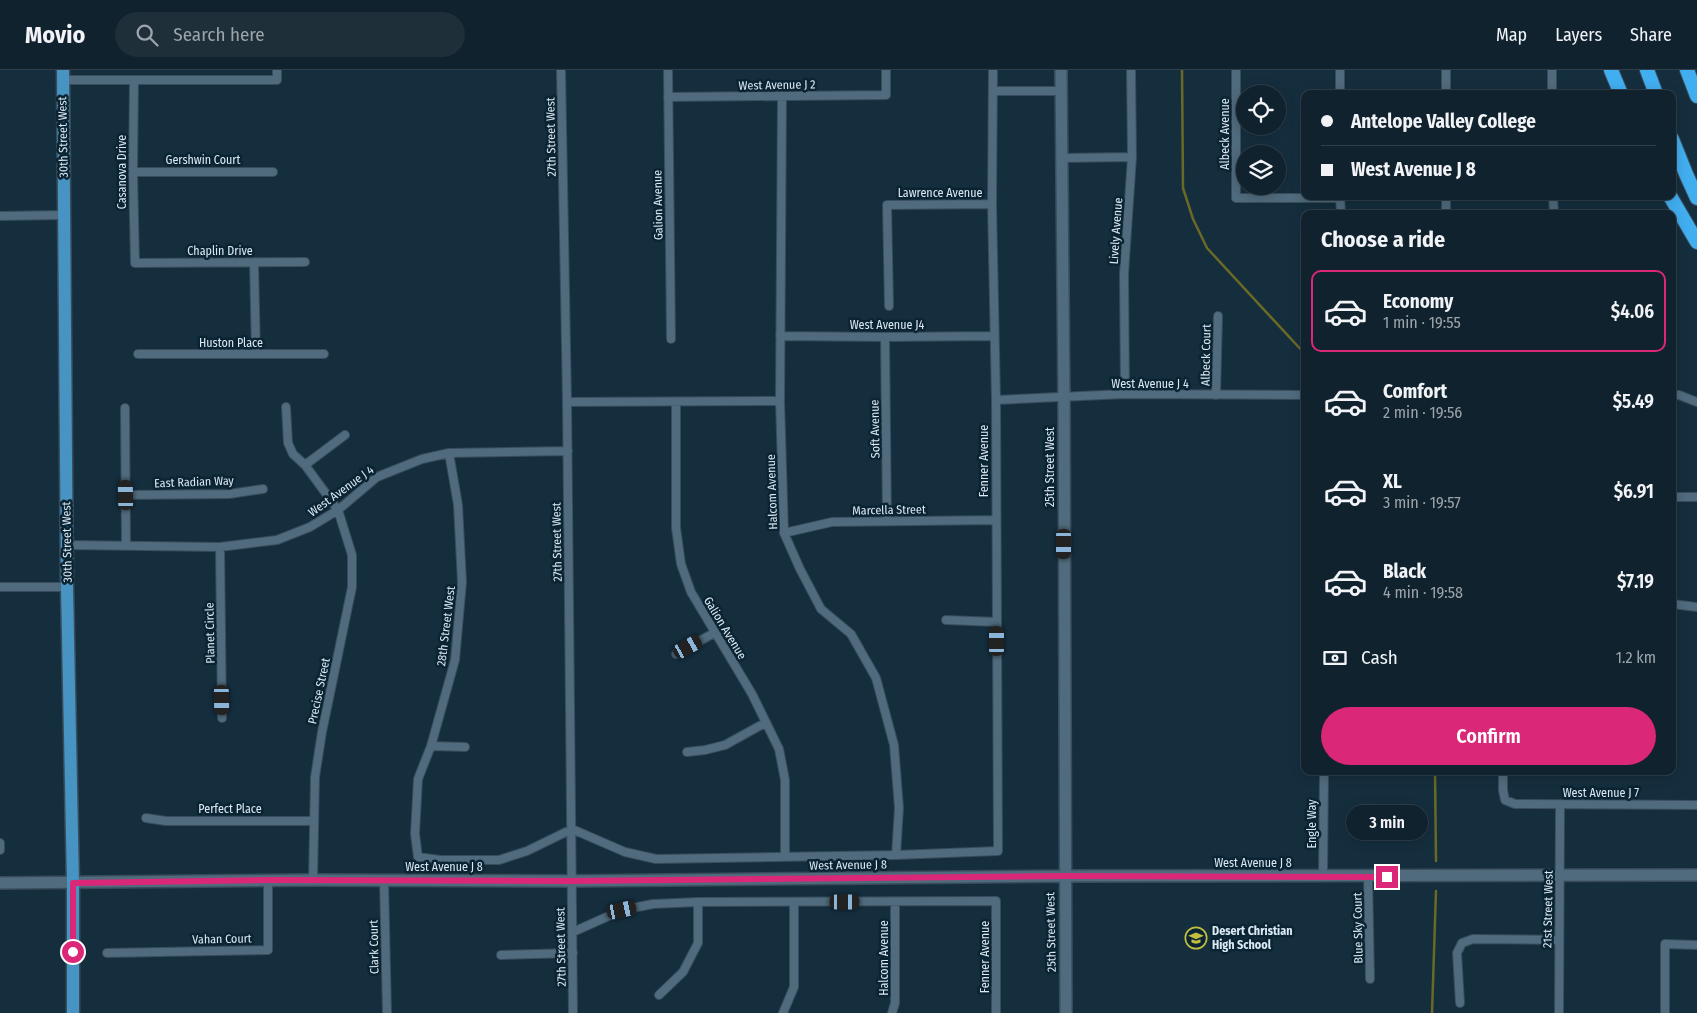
<!DOCTYPE html>
<meta charset="utf-8">
<style>
body{margin:0;font-family:"Fira Sans Condensed",sans-serif;background:#1e2f3a;color:#f1f3f6;height:100vh;display:flex;flex-direction:column;font-size:19px;white-space:nowrap}
*{box-sizing:border-box;margin:0}
p{font-size:16px;color:#9ca4aa}
.icon{flex:none;width:28px;height:28px;fill:none;stroke:currentColor;stroke-width:2;stroke-linecap:round;stroke-linejoin:round}
.map{position:relative;flex:1;overflow:hidden}
.panel{position:absolute;left:1301px;top:140px;width:375px;height:565px;display:flex;flex-direction:column;background:#10222e;border-radius:10px;box-shadow:0 2px 12px #0003,0 0 0 1px #303f4a}
.panel>*{flex:none}
.banner{position:absolute;left:1301px;top:20px;width:375px;height:110px;border-radius:10px;box-shadow:0 2px 12px #0003,0 0 0 1px #303f4a;display:grid;align-content:center;height:110px;padding:0 20px;background:#10222e}
.buttons{position:absolute;left:1236px;top:15px;display:grid;gap:10px}
.buttons a{display:grid;place-items:center;width:50px;height:50px;border-radius:50%;background:#10222e;box-shadow:0 2px 12px #0003,0 0 0 1px #303f4a;font-size:25px}
.end{position:absolute;width:22px;height:22px;margin:-11px;border:6px solid #db2777;background:#fff;box-shadow:0 0 0 2px #fff}
.from{border-radius:50%}
.bubble{position:absolute;height:35px;border-radius:18px;background:#10222e;box-shadow:0 2px 12px #0003,0 0 0 1px #303f4a;font-size:16px;font-weight:600;line-height:35px;text-align:center}
.car{position:absolute;width:15px;height:30px;margin:-15px -8px;border-radius:6px;box-shadow:0 0 4px 1px #0007;background:linear-gradient(#222 24%,#8ab4d8 0 40%,#222 0 76%,#8ab4d8 0 86%,#222 0)}
.banner b{display:flex;align-items:center;gap:18px;height:48px;font-size:19px}
.banner b+b{border-top:1px solid #303f4a}
.banner i{width:12px;height:12px;background:#f1f3f6}
ul{padding:0;list-style:none}
li{display:flex;align-items:center;gap:15px;height:82px;margin:0 10px 8px;padding:0 10px;border:2px solid transparent;border-radius:10px}
li div{flex:1}
li b{display:block;font-size:19px}
li em{font-style:normal;font-weight:600}
li.current{border-color:#db2777}
li>.icon{width:45px;height:45px;stroke-width:1.5}
h2{padding:0 20px;font-size:22px;line-height:60px}
.pay{display:flex;align-items:center;gap:12px;height:55px;padding:0 20px;font-size:19px}
.pay p{margin-inline-start:auto}
.button{display:flex;gap:10px;margin-top:auto;padding:10px 20px}
.button a{flex:1;height:58px;border-radius:30px;background:#db2777;color:#fff;font-size:20px;font-weight:600;line-height:58px;text-align:center}
header{display:flex;align-items:center;gap:30px;box-sizing:border-box;height:70px;padding:0 25px;background:#10222e;border-bottom:1px solid #303f4a}
header strong{font-size:24px}
nav{display:flex;gap:28px;margin-inline-start:auto;font-size:18px}
.search{width:350px;height:45px;background:#1e2f3a;display:flex;align-items:center;gap:12px;box-sizing:border-box;padding:0 18px;border-radius:28px;color:#9ca4aa;font-size:19px}
.map>svg:first-child{display:block}
.lines{fill:none;stroke-linecap:round;stroke-linejoin:round}
.stream{stroke:#6b6926;stroke-width:2.5}
.street-casing{stroke:#394c5b;stroke-width:10}
.secondary-casing{stroke:#394c5b;stroke-width:14}
.primary-casing{stroke:#394c5b;stroke-width:15}
.highway-casing{stroke:#394c5b;stroke-width:16}
.street{stroke:#506b7d;stroke-width:8}
.secondary{stroke:#506b7d;stroke-width:11}
.primary{stroke:#4793c2;stroke-width:12}
.highway{stroke:#41aef0;stroke-width:14}
.route{stroke:#db2777;stroke-width:6}
.labels{text-anchor:middle;dominant-baseline:central;stroke-width:5;stroke-linejoin:round;paint-order:stroke}
.street-label{font-size:12px;fill:#dae9f3;stroke:#0b2434}
.poi-label{font-size:12px;font-weight:bold;fill:#dae9f3;stroke:#0b2434;text-anchor:start}
</style>
<header>
<strong>Movio</strong>
<div class="search"><svg class="icon" aria-label="search" viewBox="0 0 24 24"><circle cx="10" cy="10" r="6"/><path d="M15 15l6 6"/></svg>Search here</div>
<nav><a>Map</a><a>Layers</a><a>Share</a></nav>
</header>
<div class="map">
<svg width="1697" height="943" viewBox="0 0 1697 943">
<rect width="100%" height="100%" fill="#152e3e"/>
<g class="lines">
<path class="stream" d="M1182,0l1,118 10,31 14,29 98,106
M1435,701l1,90
M1432,943l4,-122"/>
<g class="street-casing">
<path id="street" d="M561,0l6,332 6,611
M668,0l3,269
M1236,0v128h104
M1340,0v24
M1552,0v24
M63,10h214v-10
M134,11l-1,91 2,91 170,-1
M993,21h68
M1446,24v-24
M782,26l-2,305 4,132 16,36 21,40 30,25 25,44 18,67 5,63 -3,47
M668,27l218,-2v-25
M1061,88l71,-1
M133,102h140
M1340,126l1,18
M1553,126l1,18
M1446,144v-18
M0,146l64,-1
M254,193l2,91
M889,236l-2,-101 105,-1
M780,266l105,1 109,-1
M885,267l2,184
M138,284h186
M1125,324l-1,-120 8,-117 -1,-87
M1216,325l2,-79
M1672,325h7l18,7
M996,330l129,-6 180,1
M567,332l213,-1
M676,332v126l5,36 10,28 61,102 27,55 6,31v77
M286,337l2,36 5,11 12,11 33,45 14,45v32l-30,145 -7,45 -2,103
M125,338l1,137
M449,383l9,52 4,77 -7,78 -24,86 -13,33 -3,55 3,23 22,3h59l28,-9 45,-22 53,23 31,7 240,-4 102,-4 -2,-451 -4,-196 1,-134
M305,395l40,-30
M126,425l103,-1 34,-5
M1672,427h25
M784,463l48,-11 164,-2
M67,475l153,2 57,-7 33,-13 28,-17 39,-33 45,-18 27,-6 119,-2
M220,477l2,171
M0,517h67
M1672,534l25,3
M946,550l51,2
M676,584l38,-21
M431,676l34,1
M687,682l18,-2 20,-5 40,-22
M1503,701v19l2,10 10,4 182,1
M146,748l20,3h148
M0,773v7
M1323,806l1,-105
M1368,807l2,102
M384,810l3,133
M573,862l49,-22 31,-6 45,-2 298,-1v112
M107,883l161,-3v-69
M501,885l72,-2
M659,925l24,-23 15,-29v-41
M1460,933l-3,-50 5,-10 11,-4 86,1
M783,943l11,-26v-85
M892,943l3,-10v-101
M1559,943l1,-208
M1665,943v-69l32,1"/>
</g>
<g class="secondary-casing">
<path id="secondary" d="M1061,0l3,328 2,615
M0,813l313,-3 259,1 492,-5 633,-1"/>
</g>
<g class="primary-casing">
<path id="primary" d="M63,0l4,517 6,296v130"/>
</g>
<g class="highway-casing">
<path id="highway" d="M1611,0l10,24
M1647,0l9,24
M1687,0l10,26
M1672,69l14,35 11,24
M1670,126l27,46"/>
</g>
<use href="#street" class="street"/>
<use href="#secondary" class="secondary"/>
<use href="#primary" class="primary"/>
<use href="#highway" class="highway"/>
</g>
<g class="lines">
<path class="route" d="M73,882v-69l195,-3 304,1 492,-5 323,1"/>
</g>
<defs>
<g id="school-ring" transform="scale(1.125)"><circle r="9.5" fill="#0b2434" stroke="#c1be40" stroke-width="1.5"/><path d="M0-5L7-2L0 1L-7-2ZM-4 1L0 2.5L4 1V4Q0 6-4 4Z" fill="#c1be40"/></g>
</defs>
<g fill-rule="evenodd">
<use href="#school-ring" x="1196" y="868"/>
</g>
<g class="labels">
<g class="street-label">
<text transform="translate(777 15) rotate(-1)">West Avenue J 2</text>
<text transform="translate(1225 64) rotate(-90)">Albeck Avenue</text>
<text transform="translate(63 67) rotate(-91)">30th Street West</text>
<text transform="translate(551 67) rotate(-91)">27th Street West</text>
<text x="203" y="90">Gershwin Court</text>
<text transform="translate(122 102) rotate(-90)">Casanova Drive</text>
<text x="940" y="123">Lawrence Avenue</text>
<text transform="translate(658 135) rotate(-91)">Galion Avenue</text>
<text transform="translate(1116 161) rotate(-86)">Lively Avenue</text>
<text x="220" y="181">Chaplin Drive</text>
<text x="887" y="255">West Avenue J4</text>
<text x="231" y="273">Huston Place</text>
<text transform="translate(1206 285) rotate(-89)">Albeck Court</text>
<text x="1150" y="314">West Avenue J 4</text>
<text transform="translate(875 359) rotate(-91)">Soft Avenue</text>
<text transform="translate(984 391) rotate(-90)">Fenner Avenue</text>
<text transform="translate(1050 397) rotate(-90)">25th Street West</text>
<text transform="translate(194 412) rotate(-2)">East Radian Way</text>
<text transform="translate(341 421) rotate(-36)">West Avenue J 4</text>
<text transform="translate(772 422) rotate(-92)">Halcom Avenue</text>
<text transform="translate(889 440) rotate(-1)">Marcella Street</text>
<text transform="translate(67 472) rotate(-91)">30th Street West</text>
<text transform="translate(557 472) rotate(-91)">27th Street West</text>
<text transform="translate(446 556) rotate(-83)">28th Street West</text>
<text transform="translate(725 558) rotate(59)">Galion Avenue</text>
<text transform="translate(210 563) rotate(-91)">Planet Circle</text>
<text transform="translate(319 621) rotate(-78)">Precise Street</text>
<text x="1601" y="723">West Avenue J 7</text>
<text x="230" y="739">Perfect Place</text>
<text transform="translate(1312 754) rotate(-90)">Engle Way</text>
<text x="1253" y="793">West Avenue J 8</text>
<text transform="translate(848 795) rotate(-1)">West Avenue J 8</text>
<text x="444" y="797">West Avenue J 8</text>
<text transform="translate(1548 839) rotate(-89)">21st Street West</text>
<text transform="translate(1358 858) rotate(-91)">Blue Sky Court</text>
<text transform="translate(1051 862) rotate(-91)">25th Street West</text>
<text transform="translate(222 869) rotate(-1)">Vahan Court</text>
<text transform="translate(374 877) rotate(-91)">Clark Court</text>
<text transform="translate(561 877) rotate(-91)">27th Street West</text>
<text transform="translate(985 887) rotate(-90)">Fenner Avenue</text>
<text transform="translate(884 888) rotate(-90)">Halcom Avenue</text>
</g>
<g class="poi-label">
<text x="1212" y="861">Desert Christian<tspan x="1212" dy="14">High School</tspan></text>
</g>
</g>
</svg>
<div class="buttons">
<a><svg class="icon" aria-label="locate" viewBox="0 0 24 24"><circle cx="12" cy="12" r="6"/><path d="M12 2v4M12 18v4M2 12h4M18 12h4"/></svg></a>
<a><svg class="icon" aria-label="layers" viewBox="0 0 24 24"><path d="M12 4l9 5-9 5-9-5zM3 14l9 5 9-5"/></svg></a>
</div>
<i class="end from" style="left:73px;top:882px"></i>
<i class="end" style="left:1387px;top:807px"></i>
<div class="bubble" style="left:1346px;top:735px;width:82px">3 min</div>
<i class="car" style="left:126px;top:425px;rotate:359deg"></i>
<i class="car" style="left:1064px;top:474px;rotate:180deg"></i>
<i class="car" style="left:997px;top:571px;rotate:0deg"></i>
<i class="car" style="left:688px;top:577px;rotate:61deg"></i>
<i class="car" style="left:222px;top:630px;rotate:179deg"></i>
<i class="car" style="left:845px;top:832px;rotate:90deg"></i>
<i class="car" style="left:622px;top:840px;rotate:78deg"></i>
<div class="banner">
<b><i class="from"></i>Antelope Valley College</b>
<b><i></i>West Avenue J 8</b>
</div>
<section class="panel">
<h2>Choose a ride</h2>
<ul>
<li class="current"><svg class="icon" aria-label="car" viewBox="0 0 24 24"><path d="M5 17H2v-5l4-1 3-4h7l3 4 3 1v5h-3M9 17h6M6 11h13"/><circle cx="7" cy="17" r="2"/><circle cx="17" cy="17" r="2"/></svg><div><b>Economy</b><p>1 min · 19:55</p></div><em>$4.06</em></li>
<li><svg class="icon" aria-label="car" viewBox="0 0 24 24"><path d="M5 17H2v-5l4-1 3-4h7l3 4 3 1v5h-3M9 17h6M6 11h13"/><circle cx="7" cy="17" r="2"/><circle cx="17" cy="17" r="2"/></svg><div><b>Comfort</b><p>2 min · 19:56</p></div><em>$5.49</em></li>
<li><svg class="icon" aria-label="car" viewBox="0 0 24 24"><path d="M5 17H2v-5l4-1 3-4h7l3 4 3 1v5h-3M9 17h6M6 11h13"/><circle cx="7" cy="17" r="2"/><circle cx="17" cy="17" r="2"/></svg><div><b>XL</b><p>3 min · 19:57</p></div><em>$6.91</em></li>
<li><svg class="icon" aria-label="car" viewBox="0 0 24 24"><path d="M5 17H2v-5l4-1 3-4h7l3 4 3 1v5h-3M9 17h6M6 11h13"/><circle cx="7" cy="17" r="2"/><circle cx="17" cy="17" r="2"/></svg><div><b>Black</b><p>4 min · 19:58</p></div><em>$7.19</em></li>
</ul>
<div class="pay"><svg class="icon" aria-label="cash" viewBox="0 0 24 24"><path d="M3 7h18v10H3z"/><circle cx="12" cy="12" r="2"/></svg>Cash<p>1.2 km</p></div>
<div class="button"><a>Confirm</a></div>
</section>
</div>
